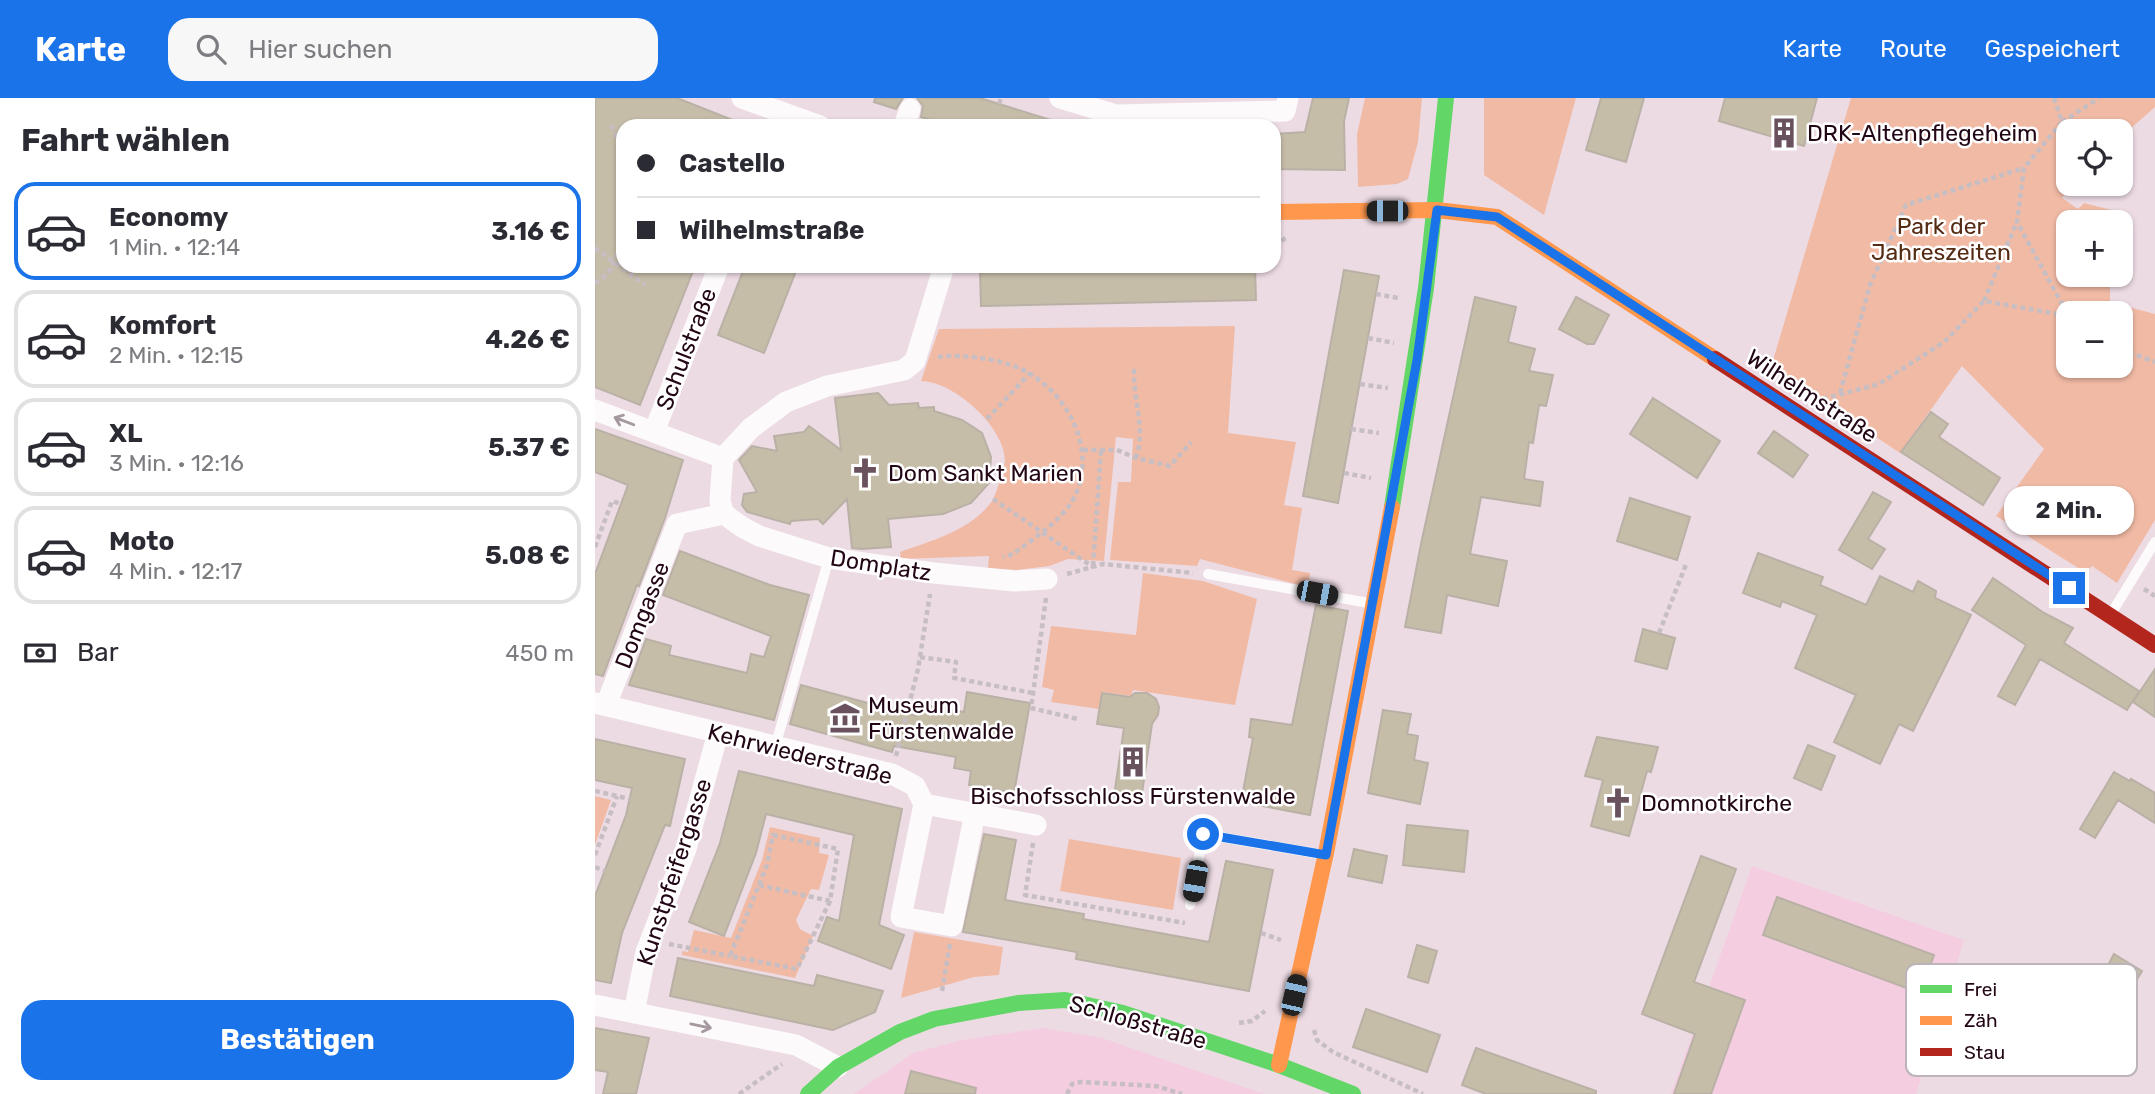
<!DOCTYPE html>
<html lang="de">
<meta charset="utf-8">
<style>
body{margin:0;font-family:Rubik,sans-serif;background:#f7f7f7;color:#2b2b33;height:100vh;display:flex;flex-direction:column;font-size:26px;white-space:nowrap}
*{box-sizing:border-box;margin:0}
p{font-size:23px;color:#7c7c81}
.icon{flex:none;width:38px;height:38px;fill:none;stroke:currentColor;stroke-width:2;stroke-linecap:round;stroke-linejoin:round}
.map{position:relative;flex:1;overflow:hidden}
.details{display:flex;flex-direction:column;background:#fff;width:595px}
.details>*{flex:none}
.guide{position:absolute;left:21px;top:21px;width:665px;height:154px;border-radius:21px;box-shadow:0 2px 5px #0004;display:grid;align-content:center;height:154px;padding:0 21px;background:#fff}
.tools{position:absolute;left:1461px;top:21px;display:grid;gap:14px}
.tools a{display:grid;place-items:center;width:77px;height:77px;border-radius:14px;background:#fff;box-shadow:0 2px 5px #0004;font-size:35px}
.end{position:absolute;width:32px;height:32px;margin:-16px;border:9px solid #1a73e8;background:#fff;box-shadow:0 0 0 4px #fff}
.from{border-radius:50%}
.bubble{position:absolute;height:49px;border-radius:21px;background:#fff;box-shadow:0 2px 5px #0004;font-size:23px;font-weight:700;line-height:49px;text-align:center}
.car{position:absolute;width:21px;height:42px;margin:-21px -10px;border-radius:9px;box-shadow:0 0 5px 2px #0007;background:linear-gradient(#222 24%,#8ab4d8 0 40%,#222 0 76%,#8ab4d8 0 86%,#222 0)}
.guide b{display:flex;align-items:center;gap:24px;height:66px;font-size:26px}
.guide b+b{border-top:2px solid #e1e1e2}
.guide i{width:18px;height:18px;background:#2b2b33}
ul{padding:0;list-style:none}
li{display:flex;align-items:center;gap:21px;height:98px;margin:0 14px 10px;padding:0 7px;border:4px solid #e1e1e2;border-radius:21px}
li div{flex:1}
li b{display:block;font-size:26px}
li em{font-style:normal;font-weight:700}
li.current{border-color:#1a73e8}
li>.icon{width:63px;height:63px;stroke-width:1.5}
h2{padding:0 21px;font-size:32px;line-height:84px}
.pay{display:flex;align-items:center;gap:18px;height:77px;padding:0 21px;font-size:26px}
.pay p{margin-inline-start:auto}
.cta{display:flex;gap:14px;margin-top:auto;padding:14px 21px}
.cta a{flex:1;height:80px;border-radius:21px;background:#1a73e8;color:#fff;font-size:28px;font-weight:700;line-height:80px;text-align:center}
header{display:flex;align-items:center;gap:42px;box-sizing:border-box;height:98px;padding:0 35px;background:#1a73e8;color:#fff}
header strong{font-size:33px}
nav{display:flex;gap:38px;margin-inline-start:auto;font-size:24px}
.search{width:490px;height:63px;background:#f7f7f7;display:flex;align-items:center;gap:18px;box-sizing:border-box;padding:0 24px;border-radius:21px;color:#7c7c81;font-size:26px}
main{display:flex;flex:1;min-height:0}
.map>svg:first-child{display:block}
.built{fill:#f4cde0}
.green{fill:#f1baa5;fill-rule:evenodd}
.building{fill:#c6bda9;stroke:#b9b1a5;stroke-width:2}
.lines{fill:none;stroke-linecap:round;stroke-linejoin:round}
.path{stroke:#c7bec3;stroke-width:4.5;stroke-dasharray:5 3.5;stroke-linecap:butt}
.lane{stroke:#fcfafb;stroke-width:10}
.street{stroke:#fcfafb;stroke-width:21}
.fast{stroke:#63d668;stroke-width:16}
.slow{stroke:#ff974d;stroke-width:16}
.jam{stroke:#b3261e;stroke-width:16}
.oneway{stroke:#a5989f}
.route{stroke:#1a73e8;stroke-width:9}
.labels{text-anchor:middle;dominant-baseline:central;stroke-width:5;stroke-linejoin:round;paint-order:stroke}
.poi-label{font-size:23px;fill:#220616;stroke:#fff;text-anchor:start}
.park-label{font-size:23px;fill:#552b13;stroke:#fff}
.street-label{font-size:23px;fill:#220616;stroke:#fff}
.key{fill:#fff;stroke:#bdb4b9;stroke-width:2}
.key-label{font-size:19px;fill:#220616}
</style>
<header>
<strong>Karte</strong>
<div class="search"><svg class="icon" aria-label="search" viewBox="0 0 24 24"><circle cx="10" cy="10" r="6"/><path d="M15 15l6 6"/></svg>Hier suchen</div>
<nav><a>Karte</a><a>Route</a><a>Gespeichert</a></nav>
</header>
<main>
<section class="details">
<h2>Fahrt wählen</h2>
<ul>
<li class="current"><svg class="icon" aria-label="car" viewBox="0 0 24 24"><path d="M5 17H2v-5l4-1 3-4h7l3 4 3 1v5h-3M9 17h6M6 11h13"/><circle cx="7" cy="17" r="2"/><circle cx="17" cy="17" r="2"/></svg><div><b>Economy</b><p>1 Min. · 12:14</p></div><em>3.16 €</em></li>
<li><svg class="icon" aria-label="car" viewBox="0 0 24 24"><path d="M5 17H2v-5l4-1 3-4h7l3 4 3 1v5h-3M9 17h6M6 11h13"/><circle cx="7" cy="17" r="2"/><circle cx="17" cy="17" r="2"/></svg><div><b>Komfort</b><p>2 Min. · 12:15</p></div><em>4.26 €</em></li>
<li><svg class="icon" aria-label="car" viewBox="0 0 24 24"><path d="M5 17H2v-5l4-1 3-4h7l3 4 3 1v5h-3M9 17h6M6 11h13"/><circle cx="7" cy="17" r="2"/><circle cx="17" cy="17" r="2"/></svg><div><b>XL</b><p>3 Min. · 12:16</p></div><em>5.37 €</em></li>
<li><svg class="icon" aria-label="car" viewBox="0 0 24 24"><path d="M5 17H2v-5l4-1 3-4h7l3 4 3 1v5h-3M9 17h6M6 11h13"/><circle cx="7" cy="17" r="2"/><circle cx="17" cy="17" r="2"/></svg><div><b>Moto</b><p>4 Min. · 12:17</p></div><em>5.08 €</em></li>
</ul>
<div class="pay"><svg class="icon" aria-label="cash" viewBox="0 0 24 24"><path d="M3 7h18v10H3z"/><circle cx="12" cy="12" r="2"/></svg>Bar<p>450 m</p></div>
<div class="cta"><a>Bestätigen</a></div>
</section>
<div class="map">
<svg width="1560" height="996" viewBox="0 0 1560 996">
<rect width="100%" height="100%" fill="#eddbe4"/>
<path class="built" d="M1157,768l212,74 -48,154h-245z
M448,930l59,10 162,56h-410l59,-41 49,-13z"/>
<path class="green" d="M770,0h57l-4,44 -10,37 -11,5 -39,3 -1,-53z
M889,0h92l-32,117 -60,-40z
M1256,0h304v9l-34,30v-6h-52v53h3l-10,14 16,11 6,-6 27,7v12h-42v53h41v27l45,12v206l-38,63 -25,-17 -6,7 -90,-57 48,-67 -82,-83 -62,87 -129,-86zM1474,215h52v53h-52z
M640,228l-7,107 68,9 -12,63 18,3 -10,62 18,3 -1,7 -6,6 -103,-27 -3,7 -87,-6 8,-78h13l2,-43 -17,-2 -12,124 -36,-2 -19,7 -32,4 -29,-2 1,-12 -88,3 -1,-7c33,-12 70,-21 92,-51 4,-6 13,-34 13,-41 -1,-34 -52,-79 -84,-79l18,-52z
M548,475l60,8 54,18 -22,106 -102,-15 -2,6 -29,-4 -3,17 -48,-7 3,-12 -12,-3 9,-61 85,9z
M0,698l16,4 -16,45z
M175,729l50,11 -1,15 10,2 -10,35 -8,-1 -15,31 4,9 13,7 -18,42 -113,-23v-4l6,1 6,-22 37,8 31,-78z
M474,741l112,19 -8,52 -113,-19z
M319,834l89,15 -4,28 -25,2 -73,21z"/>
<path class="building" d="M0,0h82l68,27 -122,1v140h72l-55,139 -45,-18z
M280,0h28l-7,11 -22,-7z
M322,0h63l77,24 -1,4h-105l-30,-9 2,-11z
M718,0h36l-5,23 1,49 -71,-1v-35l31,-2z
M1006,0h43l-18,64 -40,-12z
M1130,0h92l-13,48 -85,-25z
M150,168h53l-34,87 -46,-18z
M601,168h59l1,34 -275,6 -1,-35z
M749,172l35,6 -41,227 -35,-7z
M880,199l41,10 -8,35 27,7 -6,22 24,4 -7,31 -7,-1 -6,38 -4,-1 -5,37 19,3 -3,24 -59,-9 -11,57 37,7 -9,45 -51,-11 -6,38 -36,-6 16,-83z
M981,199l33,18 -15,29h-7l-28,-15z
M283,295l11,12 29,-2 1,5 15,-1v4l28,9 20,13 9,24 -2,26 -18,20 -28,11 -55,5 3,28 -29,2 -10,-1 -5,-49 -24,25 -5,-5 -27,2 -1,3 -43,-12 -5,-7 2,-11 13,-2 -18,-32 13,-14 25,5 -3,-15 30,-4 5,-6 32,24 -6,-52z
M1058,300l67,43 -23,37 -67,-44z
M1336,314l17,12 -9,13 61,41 -17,27 -82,-53z
M0,331l88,31 -18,58 -26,68 -2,-1 -34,91 -8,-2v-100l33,-89 -33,-13z
M1179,333l34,24 -15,22 -35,-24z
M1278,394l18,10 -23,37 17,10 -13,20 -33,-19z
M1035,400l60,19 -13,43 -60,-19z
M85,453l90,34 39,10 -35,125 -145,-35 17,-46 25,7 -2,9 78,18 4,-19 13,3 7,-21 -108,-41z
M1163,455l65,24 -3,8 46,20 14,-29 33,16 5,-11 18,10 -1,7 36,17 -58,116 -14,-7 -19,40 -46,-22 22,-47 -61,-27 22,-53 -35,-14 -2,6 -37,-14z
M1398,480l51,35 29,15 -9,15 75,48 -12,19 -87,-51 -25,46 -17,-9 28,-51 -54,-35z
M721,507l32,6 -38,204 -69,-13 12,-64 -4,-1 2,-18 41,6z
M1048,531l32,9 -8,31 -32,-8z
M1560,571v48l-22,-15z
M206,587l115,31 2,-12 46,8 3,-20 63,11 -16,90 -45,-8 2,-14 -17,-3 2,-11 -62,-11 -2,6 -102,-28z
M507,595l28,4 5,-4h12l9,6 3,8 -1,8 -6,9 -11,76 -27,-4 10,-68 -27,-4z
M788,612l28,4 -4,20 11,2 -4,24 14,3 -8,41 -52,-11z
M1002,639l61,10 -7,25 -4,-1 -18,65 -38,-10 12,-46 -18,-4z
M0,641l90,20 -15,67 -5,-1 -43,108 -11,50 -16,-3v-84l31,-81 6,-27 -37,-8z
M1213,647l27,11 -14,34 -27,-12z
M144,673l163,38 -23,116 25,10 -13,34 -73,-28 9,-24 12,4 15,-86 -88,-21 -10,39 -32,83 -35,-14 31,-79z
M1519,674l16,9 1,-2 24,14v30l-37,-23 -23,38 -15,-9z
M812,727l61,6 -4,41 -61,-7z
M389,736l32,6 -11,60 79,14 -1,5 126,23 17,-81 47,9 -24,121 -173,-32 1,-7 -114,-20z
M759,751l33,7 -5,27 -34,-7z
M1106,758l35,13 -42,113 51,18 -34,94h-37l21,-60 -53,-20z
M1182,799l157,58 -14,38 -157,-58z
M822,847l20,6 -9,32 -20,-6z
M1519,856l28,17 -15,25 -17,-10 5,-9 -10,-6z
M83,860l136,28 3,-11 66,16 -8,21 -42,18 -163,-34z
M771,911l74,26 -13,37 -74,-25z
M0,930l54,10 -13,56h-33l5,-22 -13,-2z
M881,950l120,43v3h-110l-24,-9z
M316,973l65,17 -1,6h-70z"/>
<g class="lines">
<path class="path" d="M1459,0l8,24 37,-24
M404,6l2,-6
M1467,24l-38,46 -7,54 51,93
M16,27l12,26
M679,147l12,-7
M0,150l50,37
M403,168v4
M451,168v3
M496,168v2
M540,168l1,1
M0,185l13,-9 15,-32
M781,196l22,4
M1389,203l33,-79
M773,240l26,5
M1526,251l34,13
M343,259c25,-4 72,3 94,18 37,24 62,71 45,116 -10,27 -42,46 -64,63l-10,3
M539,271c-1,31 12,59 2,89
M765,286l28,4
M1245,295l30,-108 36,-80 118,-37
M1228,301l56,-15 65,-42 40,-41 85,15
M392,321l43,-46
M756,331l28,4
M488,352h34l19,8 34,8 21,-24
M749,375l27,5
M398,401l100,68
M0,449l17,-46 9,3
M498,468l8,-116
M472,476l36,-10 90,9
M1549,491l11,7
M451,500l-15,110 47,11
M1064,535l28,-71
M325,559l36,5 -2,16 79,15
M301,658l22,-87 12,-75
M0,693l35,8
M178,737l65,14 -8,52 -33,68 -67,-13 37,-91z
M438,745l-8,52 160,28
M0,757l22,-59
M0,769l10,4
M164,787l71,16
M666,835l20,7
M74,846l61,12
M347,893l8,-47
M644,925l13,-2 13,-10
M719,932l3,10 16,12 90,42
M144,996l43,-30
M472,996l5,-10 9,-2 75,4 26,8"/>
<path class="lane" d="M613,476l166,30
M1516,516l44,-72
M180,649l54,-189
M595,807l13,-71 122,21"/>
<path class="street" d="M147,0l78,28
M465,0l56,17 169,-4 3,-13
M309,28l6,-17
M349,168l-29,95 -11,9 -77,16 -41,16 -35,26 -28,30 -3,43 4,13 18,13 17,9 70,22 105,15 80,8 33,-2
M0,312l128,48
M59,334l65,-166
M0,605l297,71 23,12 9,18
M11,607l71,-181 47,-10
M329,706l-23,113 51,9 23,-113
M329,706l112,21
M0,907l201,40 42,22
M39,915l12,-61 40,-103 32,-116"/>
<path class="fast" d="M797,409l34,-219 20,-190
M213,996l30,-27 62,-35 34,-13 84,-16 47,-3 58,13 156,52 74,29"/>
<path class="slow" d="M679,114l163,-2 60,7 218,142
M684,967l47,-212 66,-346"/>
<path class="jam" d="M1120,261l440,286"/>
</g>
<defs><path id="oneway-shaft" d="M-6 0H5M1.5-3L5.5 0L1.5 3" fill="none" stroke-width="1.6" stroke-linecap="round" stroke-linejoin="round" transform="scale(1.75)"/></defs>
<g class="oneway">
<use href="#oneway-shaft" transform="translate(29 323) rotate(-159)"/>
<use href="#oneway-shaft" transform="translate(106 928) rotate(12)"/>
</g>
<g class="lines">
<path class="route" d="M608,736l123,21 91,-495 20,-150 60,7 572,371"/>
</g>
<defs>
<g id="building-bare" transform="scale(2.415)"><path d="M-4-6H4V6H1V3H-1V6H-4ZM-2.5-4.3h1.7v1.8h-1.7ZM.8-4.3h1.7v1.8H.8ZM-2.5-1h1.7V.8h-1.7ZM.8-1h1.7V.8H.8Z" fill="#69515e" stroke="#fff" stroke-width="2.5" paint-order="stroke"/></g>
<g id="church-bare" transform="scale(2.415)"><path d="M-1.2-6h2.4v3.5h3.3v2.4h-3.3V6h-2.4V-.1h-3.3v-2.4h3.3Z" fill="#69515e" stroke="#fff" stroke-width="2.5" paint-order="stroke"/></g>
<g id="museum-bare" transform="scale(2.415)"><path d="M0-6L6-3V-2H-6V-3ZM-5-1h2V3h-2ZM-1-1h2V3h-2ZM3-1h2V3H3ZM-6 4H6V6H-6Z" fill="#69515e" stroke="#fff" stroke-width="2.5" paint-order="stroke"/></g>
</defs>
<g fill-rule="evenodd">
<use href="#building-bare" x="1189" y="35"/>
<use href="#church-bare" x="270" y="375"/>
<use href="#museum-bare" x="250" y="620"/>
<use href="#building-bare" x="538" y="664"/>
<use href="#church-bare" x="1023" y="705"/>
</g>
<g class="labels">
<g class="poi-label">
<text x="1212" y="35">DRK-Altenpflegeheim</text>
<text x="293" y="375">Dom Sankt Marien</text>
<text x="273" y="607">Museum<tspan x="273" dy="26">Fürstenwalde</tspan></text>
<text x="538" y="698" text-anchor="middle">Bischofsschloss Fürstenwalde</text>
<text x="1046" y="705">Domnotkirche</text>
</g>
<g class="park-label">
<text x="1346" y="128">Park der<tspan x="1346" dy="26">Jahreszeiten</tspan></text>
</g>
<g class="street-label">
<text transform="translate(91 251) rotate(-69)">Schulstraße</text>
<text transform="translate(1217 298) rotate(33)">Wilhelmstraße</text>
<text transform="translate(286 467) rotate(9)">Domplatz</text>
<text transform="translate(47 517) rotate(-69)">Domgasse</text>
<text transform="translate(205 656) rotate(14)">Kehrwiederstraße</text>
<text transform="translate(79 774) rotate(-72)">Kunstpfeifergasse</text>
<text transform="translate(543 924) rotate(16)">Schloßstraße</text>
</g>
</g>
<rect x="1311" y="866" width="231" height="112" rx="10" class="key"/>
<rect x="1325" y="887" width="32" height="8" fill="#63d668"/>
<rect x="1325" y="918" width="32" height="9" fill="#ff974d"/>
<rect x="1325" y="950" width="32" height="8" fill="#b3261e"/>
<g class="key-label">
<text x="1369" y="898">Frei</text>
<text x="1369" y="929">Zäh</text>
<text x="1369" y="961">Stau</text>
</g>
</svg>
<div class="tools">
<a><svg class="icon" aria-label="locate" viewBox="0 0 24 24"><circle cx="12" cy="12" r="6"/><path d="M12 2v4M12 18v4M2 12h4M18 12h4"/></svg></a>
<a>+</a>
<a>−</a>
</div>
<i class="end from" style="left:608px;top:736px"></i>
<i class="end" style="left:1474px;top:490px"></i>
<div class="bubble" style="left:1409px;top:388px;width:130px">2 Min.</div>
<i class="car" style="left:792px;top:113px;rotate:270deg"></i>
<i class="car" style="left:722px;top:495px;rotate:101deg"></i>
<i class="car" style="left:600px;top:783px;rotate:190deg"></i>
<i class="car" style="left:699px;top:897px;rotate:13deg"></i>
<div class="guide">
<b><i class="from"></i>Castello</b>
<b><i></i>Wilhelmstraße</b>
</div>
</div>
</main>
